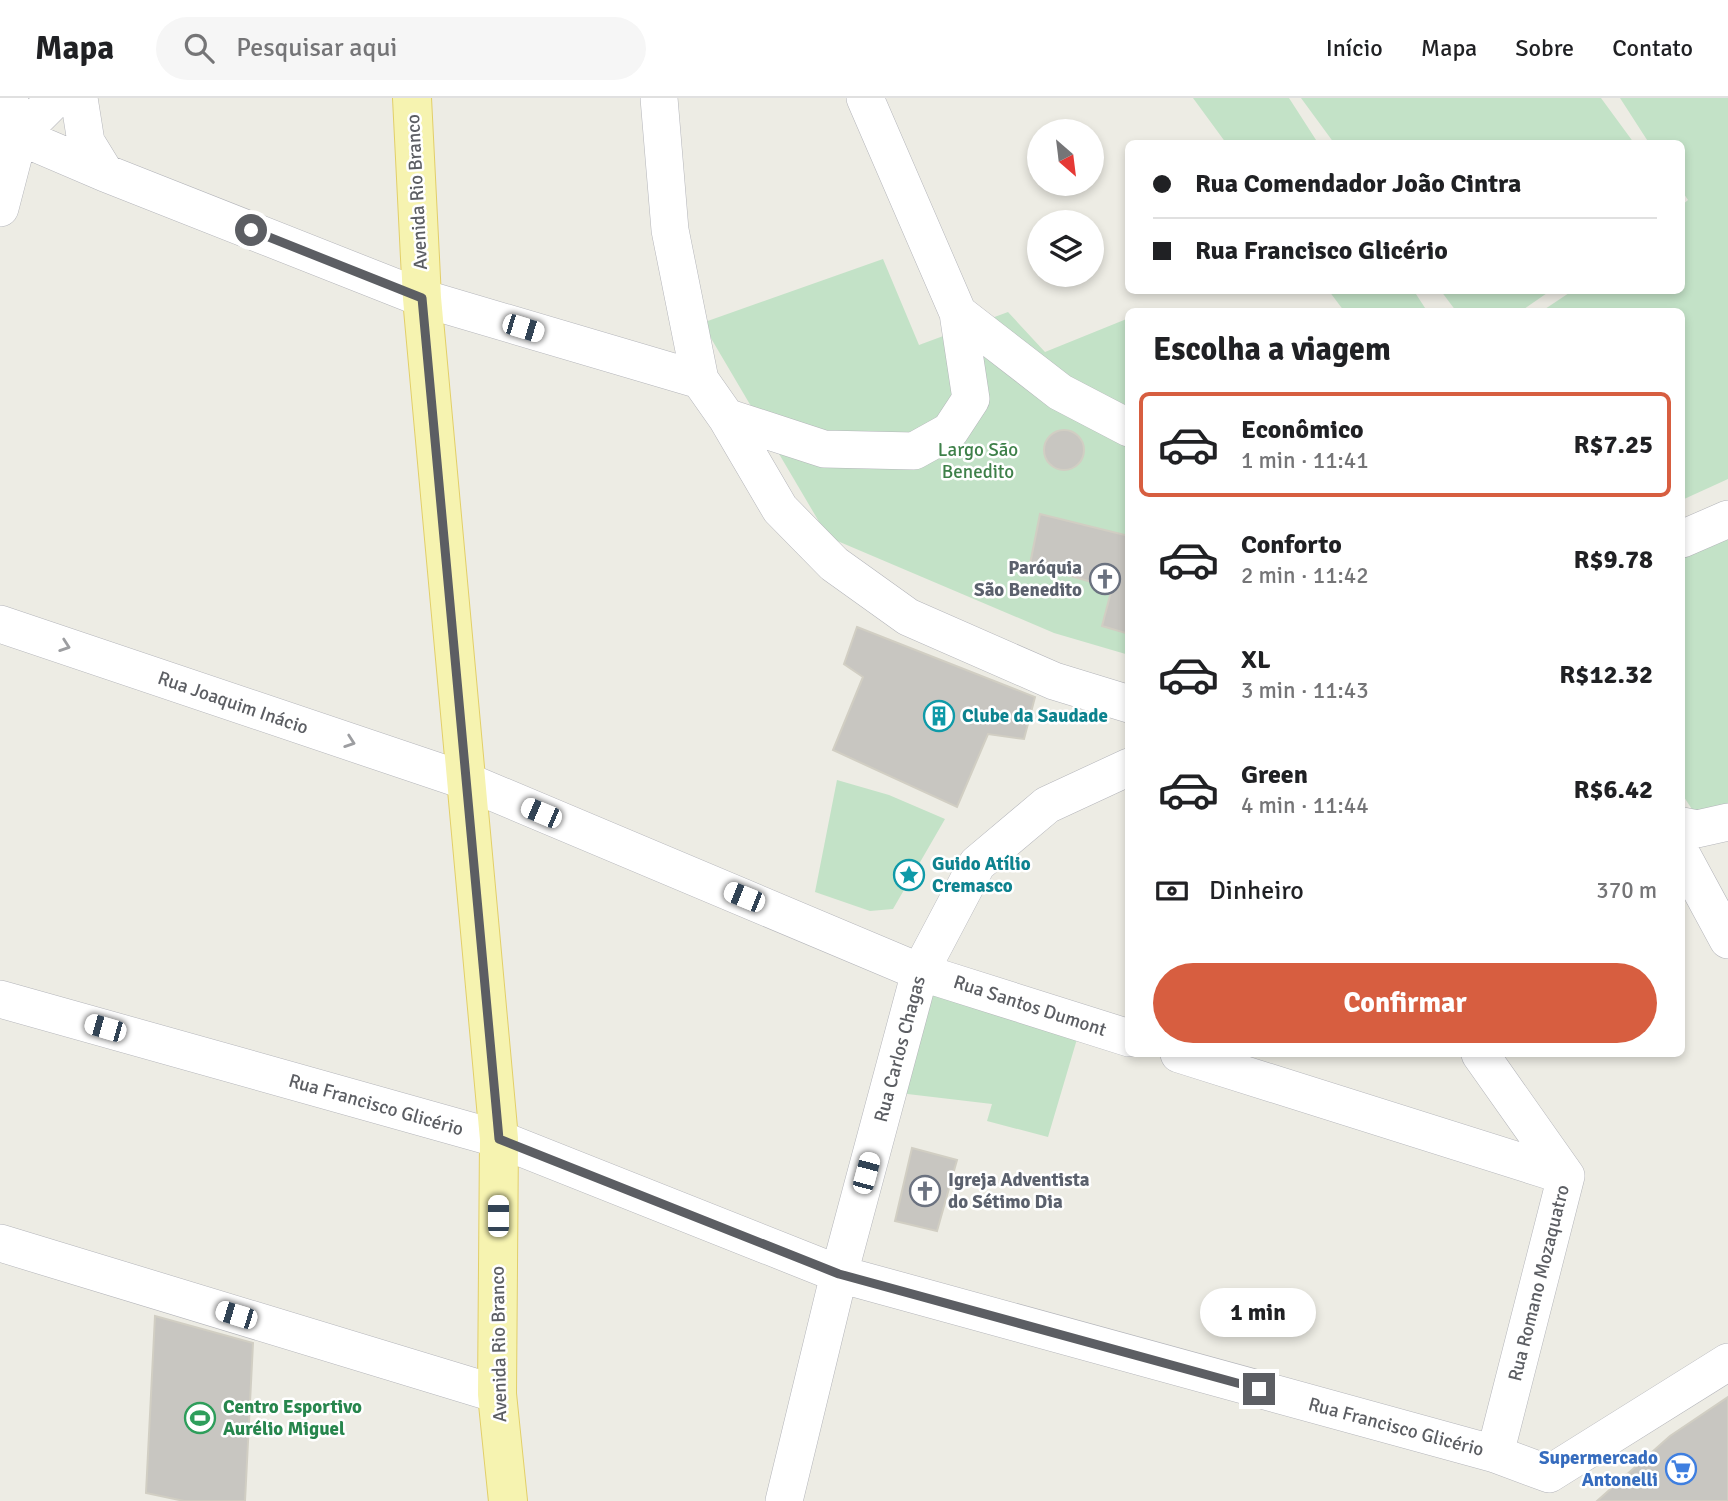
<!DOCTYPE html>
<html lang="pt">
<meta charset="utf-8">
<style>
body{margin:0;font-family:Signika,sans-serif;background:#f6f6f6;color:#202124;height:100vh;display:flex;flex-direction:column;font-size:26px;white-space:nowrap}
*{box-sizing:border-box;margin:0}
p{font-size:23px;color:#757577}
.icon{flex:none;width:38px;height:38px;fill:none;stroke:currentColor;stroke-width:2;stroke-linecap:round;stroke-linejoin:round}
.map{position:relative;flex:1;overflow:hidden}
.drawer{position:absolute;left:1125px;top:210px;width:560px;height:749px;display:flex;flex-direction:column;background:#fff;border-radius:10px;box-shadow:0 4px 10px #0003}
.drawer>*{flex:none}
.top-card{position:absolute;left:1125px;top:42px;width:560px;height:154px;border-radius:10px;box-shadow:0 4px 10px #0003;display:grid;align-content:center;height:154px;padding:0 28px;background:#fff}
.needle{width:46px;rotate:152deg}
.controls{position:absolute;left:1027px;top:21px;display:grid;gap:14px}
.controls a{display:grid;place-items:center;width:77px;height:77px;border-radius:50%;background:#fff;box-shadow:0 4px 10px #0003;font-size:35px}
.end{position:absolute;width:32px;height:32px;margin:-16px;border:9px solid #5c5e63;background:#fff;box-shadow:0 0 0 4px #fff}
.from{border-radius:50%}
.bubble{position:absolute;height:49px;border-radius:24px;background:#fff;box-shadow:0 4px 10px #0003;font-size:23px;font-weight:700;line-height:49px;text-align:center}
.car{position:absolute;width:21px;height:42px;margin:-21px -10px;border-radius:9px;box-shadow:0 0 5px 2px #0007;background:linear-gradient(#fff 24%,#345 0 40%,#fff 0 76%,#345 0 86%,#fff 0)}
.top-card b{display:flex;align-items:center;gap:24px;height:66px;font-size:26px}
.top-card b+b{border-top:2px solid #e0e0e0}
.top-card i{width:18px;height:18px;background:#202124}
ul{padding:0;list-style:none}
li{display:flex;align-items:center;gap:21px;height:105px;margin:0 14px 10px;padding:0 14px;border:4px solid transparent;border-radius:10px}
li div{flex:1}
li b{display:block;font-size:26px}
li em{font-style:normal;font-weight:700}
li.current{border-color:#d75e40}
li>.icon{width:63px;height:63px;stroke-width:1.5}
h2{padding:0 28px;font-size:32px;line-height:84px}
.pay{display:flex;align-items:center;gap:18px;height:77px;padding:0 28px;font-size:26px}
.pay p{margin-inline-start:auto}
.primary-button{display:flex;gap:14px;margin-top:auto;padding:14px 28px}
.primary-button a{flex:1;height:80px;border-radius:42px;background:#d75e40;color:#fff;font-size:28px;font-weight:700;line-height:80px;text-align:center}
header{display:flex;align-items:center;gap:42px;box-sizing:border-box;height:98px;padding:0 35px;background:#fff;border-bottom:2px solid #e0e0e0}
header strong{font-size:33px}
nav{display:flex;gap:38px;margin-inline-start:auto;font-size:24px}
.search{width:490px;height:63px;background:#f6f6f6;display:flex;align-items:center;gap:18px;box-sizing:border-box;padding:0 24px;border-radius:38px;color:#757577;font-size:26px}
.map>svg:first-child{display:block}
.green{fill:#c3e2c7}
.building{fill:#c8c6c1;stroke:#d1cec3;stroke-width:2}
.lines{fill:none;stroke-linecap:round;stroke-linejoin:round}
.minor-casing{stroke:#b4b5ba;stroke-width:38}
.major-casing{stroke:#e2cf68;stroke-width:40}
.minor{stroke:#fff;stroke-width:37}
.major{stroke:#f6f3b0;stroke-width:38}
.oneway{stroke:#9d9ea1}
.route{stroke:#5c5e63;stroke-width:9}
.labels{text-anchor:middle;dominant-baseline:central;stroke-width:5;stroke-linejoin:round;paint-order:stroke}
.street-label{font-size:19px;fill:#5c5e63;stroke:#fff}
.park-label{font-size:19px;fill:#3e8049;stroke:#fff}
.worship-label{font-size:19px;font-weight:bold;fill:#5b616d;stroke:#fff;text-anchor:end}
.culture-label{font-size:19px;font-weight:bold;fill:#0d838f;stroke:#fff;text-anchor:start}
.leisure-label{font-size:19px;font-weight:bold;fill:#27864d;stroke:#fff;text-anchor:start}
.shop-label{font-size:19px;font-weight:bold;fill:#366cbe;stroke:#fff;text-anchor:end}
</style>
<header>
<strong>Mapa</strong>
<div class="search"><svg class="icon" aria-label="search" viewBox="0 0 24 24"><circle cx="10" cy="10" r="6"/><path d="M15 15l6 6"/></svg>Pesquisar aqui</div>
<nav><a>Início</a><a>Mapa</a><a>Sobre</a><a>Contato</a></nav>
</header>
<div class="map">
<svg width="1728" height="1403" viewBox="0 0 1728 1403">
<rect width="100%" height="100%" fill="#edece4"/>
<path class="green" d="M1193,0h96l29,45h-92z
M1301,0h300l33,45h-300z
M1620,0h108v381l-46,21v-188l-140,-1 30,-20 110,-1v-85l6,-5 -6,-9v-47l-33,-1z
M883,161l36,86 89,-33 37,40 84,-34v337l-75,-22 -226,-96 -126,-214z
M1329,193h85l13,20h-83z
M1441,193h109l-29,20h-65z
M1728,438v272l-27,15 -19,-29v-237z
M837,682l52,15 56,24 -52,90 -23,2 -55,-19z
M932,888l145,53 -29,98 -61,-16 5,-17 -93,-11z"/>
<path class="building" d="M1044 352a20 20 0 1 1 40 0a20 20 0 1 1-40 0Z
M1040,416l89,22v98l-27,-8 10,-38 -82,-24z
M857,529l178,70 -11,42 -36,-5 -31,73 -124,-57 30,-73 -19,-13z
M912,1050l45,12 -20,71 -42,-10z
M155,1218l98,27 -8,158h-61l-38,-8z
M1728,1299v104h-131l73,-65z"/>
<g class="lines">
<g class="minor-casing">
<path id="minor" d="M79,0l7,44 19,31
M659,0l11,132 30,150 26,37 54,92 54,55 74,53 146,64 75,23
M0,30l105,45 317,125 278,82
M19,37l37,-37
M0,110l19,-73 -10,-37
M958,215l102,79 69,36
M726,319l98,32 90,2 36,-20 21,-32 -13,-86 -93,-215
M1682,441l46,-20
M0,526l466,157 454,191 209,66
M1682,728l15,3 31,-7
M1682,757l46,85
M0,901l499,140 340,135 656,180 54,20
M1179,956l387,122
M1480,956l86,122 -71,278
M0,1145l497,151
M1549,1376l179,-112
M784,1403l55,-227 81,-302 57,-108 70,-59 82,-38"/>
</g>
<g class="major-casing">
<path id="major" d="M412,0l10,200 77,841 -2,255 11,107"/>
</g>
<use href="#minor" class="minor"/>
<use href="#major" class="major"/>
</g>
<defs><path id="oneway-chevron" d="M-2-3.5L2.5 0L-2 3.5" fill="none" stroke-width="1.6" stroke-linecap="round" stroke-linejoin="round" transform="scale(1.75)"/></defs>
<g class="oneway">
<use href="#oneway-chevron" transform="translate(65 548) rotate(19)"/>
<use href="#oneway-chevron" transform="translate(350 644) rotate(19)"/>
</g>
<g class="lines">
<path class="route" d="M251,132l171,68 77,841 340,135 420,115"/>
</g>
<defs>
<g id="church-ring" transform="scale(1.575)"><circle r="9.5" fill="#fff" stroke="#6b7280" stroke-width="1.5"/><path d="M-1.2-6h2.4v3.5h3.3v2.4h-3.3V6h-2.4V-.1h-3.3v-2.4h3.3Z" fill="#6b7280"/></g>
<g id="building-ring" transform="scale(1.575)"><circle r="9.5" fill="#fff" stroke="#0f9aa8" stroke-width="1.5"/><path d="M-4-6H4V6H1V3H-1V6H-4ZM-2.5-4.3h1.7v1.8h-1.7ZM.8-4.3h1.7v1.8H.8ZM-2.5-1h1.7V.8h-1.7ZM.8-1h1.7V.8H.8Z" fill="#0f9aa8"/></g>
<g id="sight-ring" transform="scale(1.575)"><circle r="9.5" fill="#fff" stroke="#0f9aa8" stroke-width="1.5"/><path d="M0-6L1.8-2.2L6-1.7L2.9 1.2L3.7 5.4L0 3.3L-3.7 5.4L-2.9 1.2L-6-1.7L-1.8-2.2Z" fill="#0f9aa8"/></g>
<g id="stadium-ring" transform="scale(1.575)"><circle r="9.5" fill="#fff" stroke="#2e9e5b" stroke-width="1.5"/><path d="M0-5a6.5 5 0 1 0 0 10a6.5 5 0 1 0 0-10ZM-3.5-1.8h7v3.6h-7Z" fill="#2e9e5b"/></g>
<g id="supermarket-ring" transform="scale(1.575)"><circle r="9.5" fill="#fff" stroke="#3f7fe0" stroke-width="1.5"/><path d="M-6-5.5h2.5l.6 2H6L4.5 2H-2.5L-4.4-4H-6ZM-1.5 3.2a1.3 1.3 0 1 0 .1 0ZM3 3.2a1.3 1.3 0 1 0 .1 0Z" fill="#3f7fe0"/></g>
</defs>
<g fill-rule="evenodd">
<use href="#church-ring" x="1105" y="481"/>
<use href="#building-ring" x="939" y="618"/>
<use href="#sight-ring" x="909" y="777"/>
<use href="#church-ring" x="925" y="1093"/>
<use href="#stadium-ring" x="200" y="1320"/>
<use href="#supermarket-ring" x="1681" y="1371"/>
</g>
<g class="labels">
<g class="street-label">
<text transform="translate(417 94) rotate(-93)">Avenida Rio Branco</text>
<text transform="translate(233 605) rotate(19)">Rua Joaquim Inácio</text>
<text transform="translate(1030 908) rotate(18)">Rua Santos Dumont</text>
<text transform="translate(900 951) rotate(-75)">Rua Carlos Chagas</text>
<text transform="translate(376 1007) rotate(16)">Rua Francisco Glicério</text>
<text transform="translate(1539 1185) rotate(-76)">Rua Romano Mozaquatro</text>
<text transform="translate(499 1246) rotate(-91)">Avenida Rio Branco</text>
<text transform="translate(1396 1329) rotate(15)">Rua Francisco Glicério</text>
</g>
<g class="park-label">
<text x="978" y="352">Largo São<tspan x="978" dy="22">Benedito</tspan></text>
</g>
<g class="worship-label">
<text x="1082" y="470">Paróquia<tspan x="1082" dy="22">São Benedito</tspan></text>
<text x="948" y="1082" text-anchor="start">Igreja Adventista<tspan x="948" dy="22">do Sétimo Dia</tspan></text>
</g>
<g class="culture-label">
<text x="962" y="618">Clube da Saudade</text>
<text x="932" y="766">Guido Atílio<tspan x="932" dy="22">Cremasco</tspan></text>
</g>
<g class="leisure-label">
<text x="223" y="1309">Centro Esportivo<tspan x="223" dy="22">Aurélio Miguel</tspan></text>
</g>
<g class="shop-label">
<text x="1658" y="1360">Supermercado<tspan x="1658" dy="22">Antonelli</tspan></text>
</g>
</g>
</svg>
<div class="controls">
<a><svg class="needle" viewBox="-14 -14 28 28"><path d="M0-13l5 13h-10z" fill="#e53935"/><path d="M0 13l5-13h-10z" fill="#757577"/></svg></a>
<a><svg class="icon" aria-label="layers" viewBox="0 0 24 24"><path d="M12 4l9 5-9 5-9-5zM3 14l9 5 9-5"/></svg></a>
</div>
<i class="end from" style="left:251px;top:132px"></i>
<i class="end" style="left:1259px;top:1291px"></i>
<div class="bubble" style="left:1200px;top:1190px;width:116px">1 min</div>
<i class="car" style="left:523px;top:230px;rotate:107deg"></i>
<i class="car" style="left:541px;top:715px;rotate:293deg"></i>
<i class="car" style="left:744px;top:799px;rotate:292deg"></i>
<i class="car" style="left:105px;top:930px;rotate:286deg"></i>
<i class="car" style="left:866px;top:1075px;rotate:15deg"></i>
<i class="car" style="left:498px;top:1118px;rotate:0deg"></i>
<i class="car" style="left:236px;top:1217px;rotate:287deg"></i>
<div class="top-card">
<b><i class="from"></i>Rua Comendador João Cintra</b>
<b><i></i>Rua Francisco Glicério</b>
</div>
<section class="drawer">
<h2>Escolha a viagem</h2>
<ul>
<li class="current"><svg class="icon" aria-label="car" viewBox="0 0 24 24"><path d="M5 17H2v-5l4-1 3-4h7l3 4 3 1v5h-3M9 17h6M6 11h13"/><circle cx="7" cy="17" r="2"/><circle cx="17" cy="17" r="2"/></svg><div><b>Econômico</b><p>1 min · 11:41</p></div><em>R$7.25</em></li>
<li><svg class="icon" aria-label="car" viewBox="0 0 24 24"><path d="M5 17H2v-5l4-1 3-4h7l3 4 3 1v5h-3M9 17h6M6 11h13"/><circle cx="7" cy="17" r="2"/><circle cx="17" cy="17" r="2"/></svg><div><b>Conforto</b><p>2 min · 11:42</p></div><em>R$9.78</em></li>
<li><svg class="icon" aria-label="car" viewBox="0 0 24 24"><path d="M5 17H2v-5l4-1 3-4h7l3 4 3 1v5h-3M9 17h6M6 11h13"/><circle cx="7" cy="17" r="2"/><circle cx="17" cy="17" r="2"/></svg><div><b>XL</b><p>3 min · 11:43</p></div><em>R$12.32</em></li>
<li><svg class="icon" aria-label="car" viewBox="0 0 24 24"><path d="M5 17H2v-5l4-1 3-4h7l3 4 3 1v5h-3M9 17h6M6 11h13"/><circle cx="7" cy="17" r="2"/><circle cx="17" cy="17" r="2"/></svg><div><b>Green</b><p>4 min · 11:44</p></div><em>R$6.42</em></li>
</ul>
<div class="pay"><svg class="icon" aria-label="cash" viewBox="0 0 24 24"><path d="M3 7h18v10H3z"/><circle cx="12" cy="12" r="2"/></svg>Dinheiro<p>370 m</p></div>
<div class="primary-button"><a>Confirmar</a></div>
</section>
</div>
